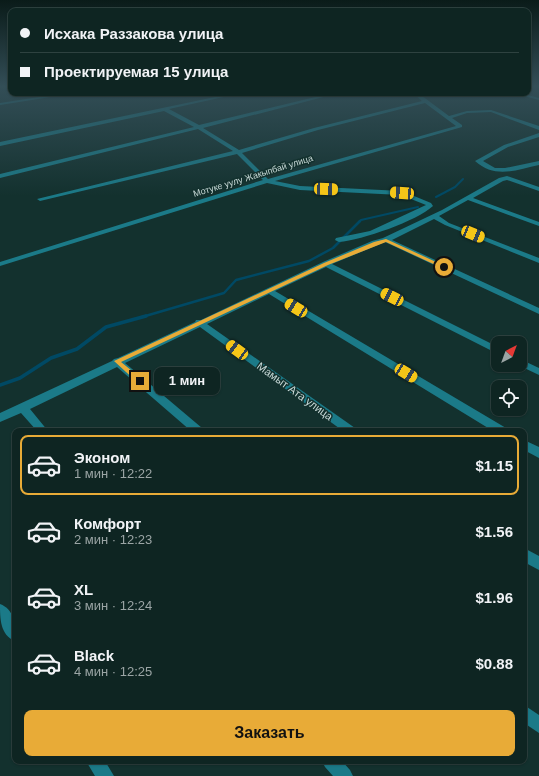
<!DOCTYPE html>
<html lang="ru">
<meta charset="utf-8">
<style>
body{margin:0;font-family:Helvetica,sans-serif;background:#172d2a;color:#f1f3f6;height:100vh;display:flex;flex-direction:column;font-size:15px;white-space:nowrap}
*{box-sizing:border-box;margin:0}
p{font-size:13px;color:#9ba5a5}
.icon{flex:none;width:22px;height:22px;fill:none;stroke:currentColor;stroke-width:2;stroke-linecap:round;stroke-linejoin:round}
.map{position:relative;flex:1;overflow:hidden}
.drawer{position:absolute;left:12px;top:428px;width:515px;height:336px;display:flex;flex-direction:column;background:#0e2522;border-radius:8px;box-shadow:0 1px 3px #0004,0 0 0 1px #2e4240}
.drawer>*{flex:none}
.banner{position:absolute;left:8px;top:8px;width:523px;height:88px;border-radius:8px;box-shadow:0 1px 3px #0004,0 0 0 1px #2e4240;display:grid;align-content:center;height:88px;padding:0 12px;background:#0e2522}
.needle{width:26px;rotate:41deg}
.controls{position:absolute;left:491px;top:336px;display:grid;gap:8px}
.controls a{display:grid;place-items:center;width:36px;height:36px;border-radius:8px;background:#0e2522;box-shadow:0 1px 3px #0004,0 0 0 1px #2e4240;font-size:20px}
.end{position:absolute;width:18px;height:18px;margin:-9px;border:5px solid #e8ab37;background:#111;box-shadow:0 0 0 2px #111}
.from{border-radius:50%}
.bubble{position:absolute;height:28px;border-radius:8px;background:#0e2522;box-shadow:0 1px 3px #0004,0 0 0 1px #2e4240;font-size:13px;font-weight:600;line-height:28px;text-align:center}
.car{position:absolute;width:12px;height:24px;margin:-12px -6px;border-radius:5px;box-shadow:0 0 3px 1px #0007;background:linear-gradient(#f5c518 24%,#345 0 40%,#f5c518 0 76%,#345 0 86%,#f5c518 0)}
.banner b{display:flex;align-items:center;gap:14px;height:38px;font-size:15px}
.banner b+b{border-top:1px solid #2e4240}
.banner i{width:10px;height:10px;background:#f1f3f6}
ul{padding:7px 0 0;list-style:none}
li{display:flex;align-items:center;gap:12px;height:60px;margin:0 8px 6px;padding:0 4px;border:2px solid transparent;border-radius:8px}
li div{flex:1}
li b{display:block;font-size:15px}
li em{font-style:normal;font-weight:600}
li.current{border-color:#e8ab37}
li>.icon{width:36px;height:36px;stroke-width:1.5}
.primary-button{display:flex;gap:8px;margin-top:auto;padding:8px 12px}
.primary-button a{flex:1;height:46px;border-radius:8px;background:#e8ab37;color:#111;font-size:16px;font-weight:600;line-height:46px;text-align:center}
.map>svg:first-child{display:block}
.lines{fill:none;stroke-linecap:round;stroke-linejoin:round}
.stream-far2{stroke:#004964;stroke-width:2}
.stream-far1{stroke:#004964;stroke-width:2.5}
.stream{stroke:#004964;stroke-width:3.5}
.minor{fill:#1b7a88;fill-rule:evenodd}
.route{fill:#e8ab37}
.labels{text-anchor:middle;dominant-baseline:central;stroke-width:3;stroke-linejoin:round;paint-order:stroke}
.far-street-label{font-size:9px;fill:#cadbd9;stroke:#13312e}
.street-label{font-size:11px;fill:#cadbd9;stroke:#13312e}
</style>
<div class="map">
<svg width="539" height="776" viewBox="0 0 539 776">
<rect width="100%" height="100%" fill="#13312e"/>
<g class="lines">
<path class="stream-far2" d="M436,197l19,-10 8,-8
M359,222l2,-2 57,-13"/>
<path class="stream-far1" d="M142,317l82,-24 12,-13 73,-19 24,-13 27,-27"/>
<path class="stream" d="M0,385l20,-7 31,-20 26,-9 29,-22 40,-11"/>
<path class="minor" d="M65,93h11l-76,12v-2z
M234,93h8l-73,16 30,16 133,-32h7l-136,35 36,22 75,-22 108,-27 -9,-8h5l31,23 18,-5 24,-1 48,16v4l-48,-18 -24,1 -15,5 10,7v2l-187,54 25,5 102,5 29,12 2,3c-16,15 -71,34 -94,36l-4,-2 1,-2 34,-7 56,-26 -25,-10 -101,-5 -33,-7 -267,83v-4l263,-82 -26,-26 -197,47 -3,-2 196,-48 -35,-22 -198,49v-4l194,-47 -30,-16 -164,35v-4zM425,103l31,23 -188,53 -26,-26 76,-23z
M513,93h7l19,5v2z
M539,133v4l-31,10 -25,14 12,7h10l34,-7v4c-23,5 -44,14 -64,-4l29,-16z
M507,176l32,11v4l-32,-11 -4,1 -30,17 66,24v4l-71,-26 -29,16 10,7 90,35v5l-94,-38 -11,-6 -42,21 147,68v6l-154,-72 -53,22 166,83v7l-172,-87 -51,24 231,137 1,3h-14l-224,-137 -62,30 148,104 1,3h-13l-143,-104 -75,36 77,65 1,3h-12l-74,-64 -87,42 18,22h-11l-16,-18 -21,9v-9l112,-52 2,-2 4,-1 77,-36 1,-2h5l122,-58 49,-21 11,-3 59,-28 57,-32z
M520,359l19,9v7l-21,-10h2z
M524,440l15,7v11l-15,-8z
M524,548l15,8v14l-15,-8z
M0,604c16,6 15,23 15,37 -15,-6 -15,-23 -15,-37z
M524,705l15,10v18l-15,-10z
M86,761h19l9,15h-19z
M322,761h20l8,9 3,6h-20l-8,-9z"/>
</g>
<linearGradient id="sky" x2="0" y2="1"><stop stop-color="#0a1b19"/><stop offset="0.44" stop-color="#334e57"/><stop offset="1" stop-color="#334e57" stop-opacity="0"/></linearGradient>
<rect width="539" height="196" fill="url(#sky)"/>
<path class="route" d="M386,239l61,28 -5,1 -56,-26 -58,23 -207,97 21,17v4h-4l-24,-22 210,-98 50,-21z"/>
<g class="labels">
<g class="far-street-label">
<text transform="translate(253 176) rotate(-17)">Мотуке уулу Жакыпбай улица</text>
</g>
<g class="street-label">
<text transform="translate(295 391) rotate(36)">Мамыт Ата улица</text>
</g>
</g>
</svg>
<div class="controls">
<a><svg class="needle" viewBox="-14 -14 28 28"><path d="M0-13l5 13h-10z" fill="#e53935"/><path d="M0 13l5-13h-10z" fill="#9ba5a5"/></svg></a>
<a><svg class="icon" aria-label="locate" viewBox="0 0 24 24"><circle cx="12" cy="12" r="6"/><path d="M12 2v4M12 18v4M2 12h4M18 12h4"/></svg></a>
</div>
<i class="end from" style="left:444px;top:267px"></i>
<i class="end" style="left:140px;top:381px"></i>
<div class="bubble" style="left:154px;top:367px;width:66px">1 мин</div>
<i class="car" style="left:326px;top:189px;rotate:92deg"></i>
<i class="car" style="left:402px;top:193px;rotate:274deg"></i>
<i class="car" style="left:473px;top:234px;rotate:112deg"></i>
<i class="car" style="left:392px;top:297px;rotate:297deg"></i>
<i class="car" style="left:296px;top:308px;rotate:301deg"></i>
<i class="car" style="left:237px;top:350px;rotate:306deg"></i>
<i class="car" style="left:406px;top:373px;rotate:121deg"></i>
<div class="banner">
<b><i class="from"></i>Исхака Раззакова улица</b>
<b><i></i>Проектируемая 15 улица</b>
</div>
<section class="drawer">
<ul>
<li class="current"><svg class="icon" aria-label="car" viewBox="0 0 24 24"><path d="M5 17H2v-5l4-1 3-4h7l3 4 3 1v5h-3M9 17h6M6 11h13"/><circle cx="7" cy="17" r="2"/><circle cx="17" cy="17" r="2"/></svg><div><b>Эконом</b><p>1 мин · 12:22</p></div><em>$1.15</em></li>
<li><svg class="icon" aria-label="car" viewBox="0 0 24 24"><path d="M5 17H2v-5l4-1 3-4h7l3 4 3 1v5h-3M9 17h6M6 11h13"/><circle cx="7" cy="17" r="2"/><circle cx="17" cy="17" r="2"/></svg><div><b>Комфорт</b><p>2 мин · 12:23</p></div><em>$1.56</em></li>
<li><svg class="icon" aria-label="car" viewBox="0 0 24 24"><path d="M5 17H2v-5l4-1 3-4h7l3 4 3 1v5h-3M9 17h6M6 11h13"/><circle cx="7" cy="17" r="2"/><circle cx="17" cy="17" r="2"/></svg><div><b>XL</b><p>3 мин · 12:24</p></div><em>$1.96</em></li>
<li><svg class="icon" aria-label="car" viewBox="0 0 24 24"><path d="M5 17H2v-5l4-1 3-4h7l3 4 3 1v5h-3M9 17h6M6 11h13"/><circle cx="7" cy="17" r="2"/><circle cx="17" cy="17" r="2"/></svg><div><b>Black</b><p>4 мин · 12:25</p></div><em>$0.88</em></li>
</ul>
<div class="primary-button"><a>Заказать</a></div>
</section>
</div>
